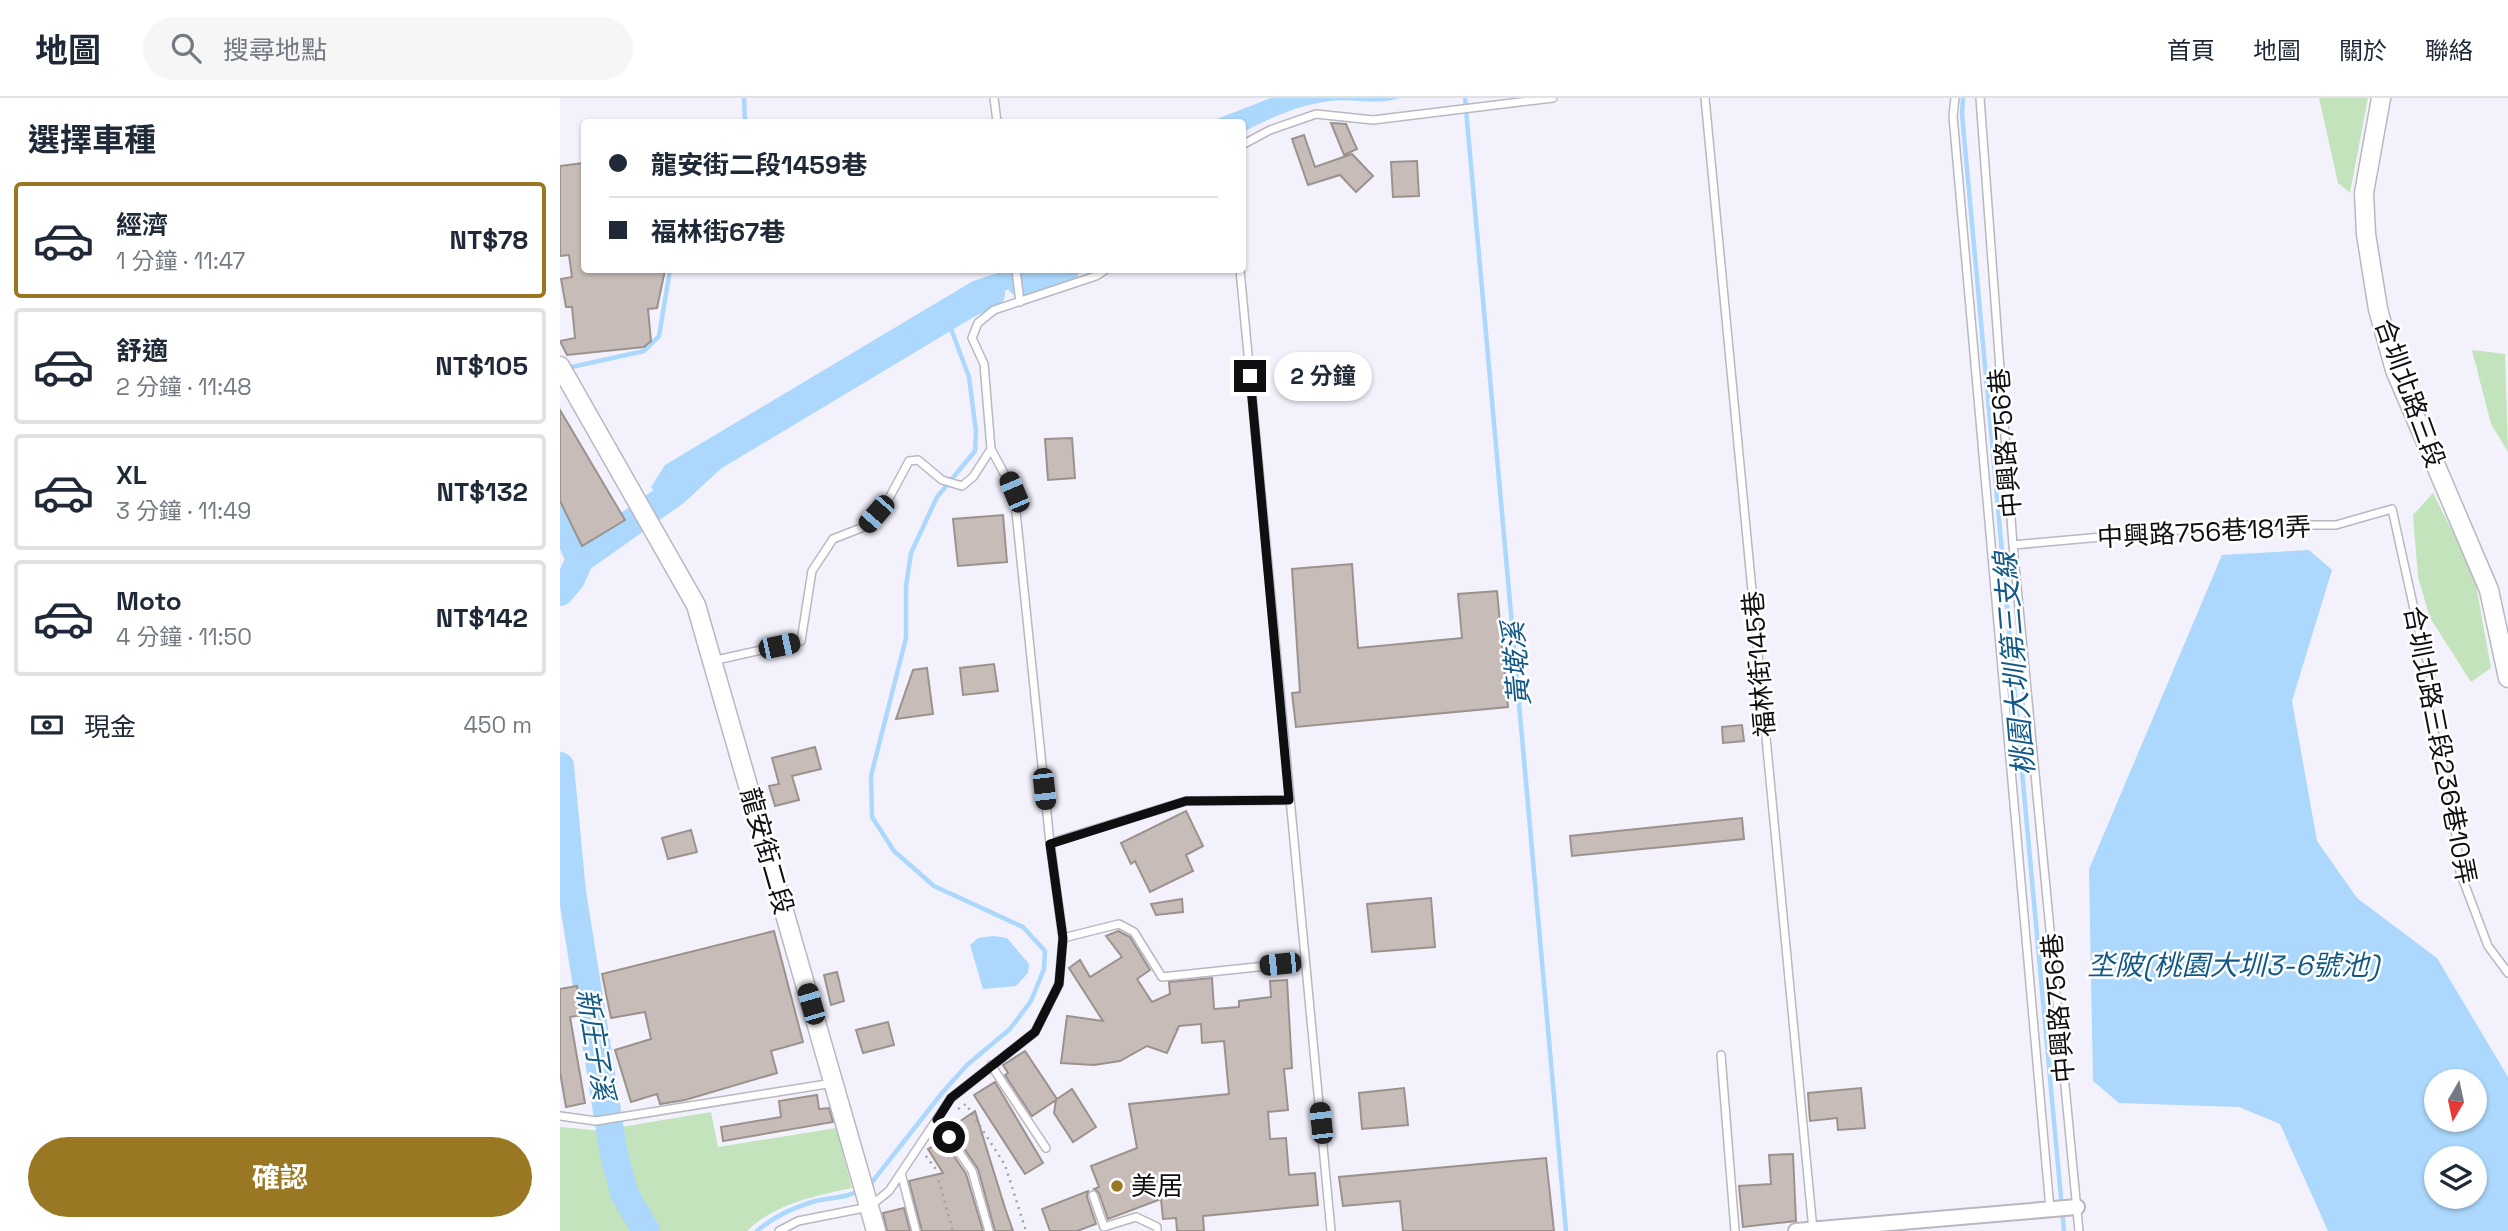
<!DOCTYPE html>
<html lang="zh-TW">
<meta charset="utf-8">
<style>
body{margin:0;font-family:"Space Grotesk","Noto Sans TC",sans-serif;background:#f6f6f7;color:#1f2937;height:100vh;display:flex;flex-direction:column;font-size:26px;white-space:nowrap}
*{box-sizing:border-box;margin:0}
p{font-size:23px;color:#747a83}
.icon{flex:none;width:38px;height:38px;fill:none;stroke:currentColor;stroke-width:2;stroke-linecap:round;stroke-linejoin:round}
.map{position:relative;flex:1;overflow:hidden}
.sheet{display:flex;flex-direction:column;background:#fff;width:560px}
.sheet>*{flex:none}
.guide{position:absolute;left:21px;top:21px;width:665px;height:154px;border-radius:7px;box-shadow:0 2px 5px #0004;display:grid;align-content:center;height:154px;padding:0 28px;background:#fff}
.needle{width:46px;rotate:189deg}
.buttons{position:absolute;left:1864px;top:971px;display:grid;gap:14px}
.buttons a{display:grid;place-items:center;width:63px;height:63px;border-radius:50%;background:#fff;box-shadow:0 2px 5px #0004;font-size:35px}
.end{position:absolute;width:32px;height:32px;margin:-16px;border:9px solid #0f0f12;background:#fff;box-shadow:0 0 0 4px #fff}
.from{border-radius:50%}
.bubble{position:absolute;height:49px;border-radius:24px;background:#fff;box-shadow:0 2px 5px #0004;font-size:23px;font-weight:700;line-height:49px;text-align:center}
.car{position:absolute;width:21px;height:42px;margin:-21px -10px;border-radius:9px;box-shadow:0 0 5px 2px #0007;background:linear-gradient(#222 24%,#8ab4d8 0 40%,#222 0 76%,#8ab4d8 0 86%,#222 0)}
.guide b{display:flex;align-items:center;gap:24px;height:66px;font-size:26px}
.guide b+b{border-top:2px solid #e0e1e3}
.guide i{width:18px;height:18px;background:#1f2937}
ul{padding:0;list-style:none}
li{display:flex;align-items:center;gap:21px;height:116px;margin:0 14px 10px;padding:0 14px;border:4px solid #e0e1e3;border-radius:7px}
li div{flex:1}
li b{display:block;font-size:26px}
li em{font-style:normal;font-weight:700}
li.active{border-color:#9a7722}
li>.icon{width:63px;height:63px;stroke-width:1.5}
h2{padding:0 28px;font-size:32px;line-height:84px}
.pay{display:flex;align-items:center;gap:18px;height:77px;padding:0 28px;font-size:26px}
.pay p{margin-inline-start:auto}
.primary-button{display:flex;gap:14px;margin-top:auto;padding:14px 28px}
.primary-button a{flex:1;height:80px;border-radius:42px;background:#9a7722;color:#fff;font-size:28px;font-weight:700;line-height:80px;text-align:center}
header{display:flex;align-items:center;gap:42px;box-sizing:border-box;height:98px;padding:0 35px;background:#fff;border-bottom:2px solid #e0e1e3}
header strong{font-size:33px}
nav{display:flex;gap:38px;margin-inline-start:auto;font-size:24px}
.search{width:490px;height:63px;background:#f6f6f7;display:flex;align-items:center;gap:18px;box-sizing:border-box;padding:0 24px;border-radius:38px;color:#747a83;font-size:26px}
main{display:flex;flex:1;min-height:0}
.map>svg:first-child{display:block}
.green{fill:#c3e3bc}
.water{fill:#abd8fc;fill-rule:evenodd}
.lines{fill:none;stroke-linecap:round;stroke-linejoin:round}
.stream{stroke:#abd8fc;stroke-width:4.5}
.river{stroke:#abd8fc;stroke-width:28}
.building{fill:#c7bcb7;stroke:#9c928d;stroke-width:2}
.service-casing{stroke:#b9b7c2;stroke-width:10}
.minor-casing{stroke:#b9b7c2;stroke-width:18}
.tertiary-casing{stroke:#b9b7c2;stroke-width:21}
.path{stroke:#a0a0a7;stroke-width:2.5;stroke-dasharray:2 5;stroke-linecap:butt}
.service{stroke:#fff;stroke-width:7}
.minor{stroke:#fff;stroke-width:14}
.tertiary{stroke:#fff;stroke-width:18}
.route{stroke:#0f0f12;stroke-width:9}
.poi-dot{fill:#9a7722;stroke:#fff;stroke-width:2.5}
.labels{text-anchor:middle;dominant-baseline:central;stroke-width:5;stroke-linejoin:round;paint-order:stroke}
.street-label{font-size:26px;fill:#0f0f12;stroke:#fff}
.poi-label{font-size:26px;fill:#0f0f12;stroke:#fff;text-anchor:start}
.water-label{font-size:28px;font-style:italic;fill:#125987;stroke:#fff}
</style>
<header>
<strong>地圖</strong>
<div class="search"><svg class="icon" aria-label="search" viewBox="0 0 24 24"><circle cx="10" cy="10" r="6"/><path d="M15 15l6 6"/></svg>搜尋地點</div>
<nav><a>首頁</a><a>地圖</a><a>關於</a><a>聯絡</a></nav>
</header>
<main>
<section class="sheet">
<h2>選擇車種</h2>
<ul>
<li class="active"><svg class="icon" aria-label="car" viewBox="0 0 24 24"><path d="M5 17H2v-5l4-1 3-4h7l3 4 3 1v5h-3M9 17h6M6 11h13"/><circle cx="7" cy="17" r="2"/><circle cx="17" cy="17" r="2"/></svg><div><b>經濟</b><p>1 分鐘 · 11:47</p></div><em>NT$78</em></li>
<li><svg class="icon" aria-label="car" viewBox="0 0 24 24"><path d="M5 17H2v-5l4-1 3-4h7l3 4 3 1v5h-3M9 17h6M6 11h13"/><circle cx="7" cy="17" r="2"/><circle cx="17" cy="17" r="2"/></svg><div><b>舒適</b><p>2 分鐘 · 11:48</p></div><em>NT$105</em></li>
<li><svg class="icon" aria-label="car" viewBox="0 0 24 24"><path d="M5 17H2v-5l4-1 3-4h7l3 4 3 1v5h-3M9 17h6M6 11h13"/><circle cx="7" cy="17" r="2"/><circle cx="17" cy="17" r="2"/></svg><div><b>XL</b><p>3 分鐘 · 11:49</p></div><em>NT$132</em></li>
<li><svg class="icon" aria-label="car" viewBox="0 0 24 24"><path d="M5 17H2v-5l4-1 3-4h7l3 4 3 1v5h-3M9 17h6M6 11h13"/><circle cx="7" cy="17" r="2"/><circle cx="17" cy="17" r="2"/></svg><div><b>Moto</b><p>4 分鐘 · 11:50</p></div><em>NT$142</em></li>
</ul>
<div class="pay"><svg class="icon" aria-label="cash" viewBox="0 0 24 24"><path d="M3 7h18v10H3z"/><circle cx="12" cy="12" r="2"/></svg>現金<p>450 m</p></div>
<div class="primary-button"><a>確認</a></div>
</section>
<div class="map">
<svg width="1948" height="1133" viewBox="0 0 1948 1133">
<rect width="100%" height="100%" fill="#f3f2fc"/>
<path class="green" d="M1759,0h49l-18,95 -12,-10z
M1912,252l33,4 3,98 -17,-28z
M1873,395l41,81 17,94 -20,14 -41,-64 -12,-41 -5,-62z
M151,1014l7,35 118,-19 16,60c-38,8 -77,16 -105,43h-87l-28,-43 -11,-61z
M0,1029l43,4 11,67 21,33h-75z"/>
<path class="water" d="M711,0h129c-28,8 -44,0 -70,3 -32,4 -60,17 -87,31l-1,-10h-33z
M447,172h47l-99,42 -244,139 -37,30 -11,21 -12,-15 14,-22 308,-184z
M1749,452l23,20 -40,131 25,140 40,57 80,60 71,119v154h-180l-48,-107 -41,-17 -120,-4 -26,-22 -4,-212 133,-314zM1876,984h38v38h-38zM1914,1060v39h-38v-39z
M434,838l13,2 22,26 -1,9 -12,13 -33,3 -13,-44 8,-7z"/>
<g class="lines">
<path class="stream" d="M184,0l1,24
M905,0l101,1133
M1403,0l-1,16 102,1117
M7,270l77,-17 15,-15 11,-66
M309,1088l73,-93 25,-28 43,-36 21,-28 13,-32 1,-18 -22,-24 -89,-41 -40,-35 -22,-34 -1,-41 35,-138v-52l5,-33 26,-56 38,-46 1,-19 -7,-55 -22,-59
M197,1133c15,-13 35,-23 55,-29 17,-5 33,-3 49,-12"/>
<path class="river" d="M461,185l44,-13
M0,418l20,43 -9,20 -11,13
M20,461l95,-67 38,-35 257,-154 21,-9
M0,668l12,126 42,263 11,40 21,36"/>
</g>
<path class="building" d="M771,25l15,1 11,25 -13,6z
M744,37l11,32 37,-13 21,22 -17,16 -16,-17 -32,10 -16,-46z
M857,63l2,35 -26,1 -2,-35z
M24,65v107h81l-8,38 -9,1 3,32 -7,6 -77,8 -7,-14 15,-3 -3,-31h-6l-5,-28 11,-2 -3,-22 -9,1v-90z
M0,312l65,110 -43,26 -22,-45z
M512,340l3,40 -27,2 -3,-41z
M443,417l4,47 -49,4 -5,-47z
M792,466l6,84 104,-10 -4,-44 39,-3 11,116 -212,20 -4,-34 8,-1 -8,-123z
M434,566l4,27 -35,4 -3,-27z
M367,570l6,46 -37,5 17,-49z
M1182,627l2,16 -21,2 -1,-16z
M255,649l6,22 -29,7 7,24 -24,6 -6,-20 10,-2 -7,-26z
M626,713l17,35 -17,9 7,16 -43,21 -15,-31 -4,3 -10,-21z
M1182,720l2,21 -172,17 -2,-20z
M131,732l6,22 -29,7 -6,-21z
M871,800l4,49 -63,5 -5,-48z
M622,801l1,13 -27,3 -5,-11z
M214,833l29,111 -32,9 6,22 -92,27 -25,4 -3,-10 -26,8 -16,-52 36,-11 -6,-27 -34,6 -9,-44z
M558,833l12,6 20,33 -13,9 15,23 18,-8 -1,-12 43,-4 2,31 25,-2v-6l32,-4 -1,-16 17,-1 5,88 -8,1 4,41 -20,2 2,27 16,-1 3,37 26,-2 3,32 -115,11 1,15h-27l-1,-13 -13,1 -2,-20 -53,20 -9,-26 -5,-4 5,-2 -8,-21 46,-18 -8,-44 100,-10 -5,-53 -22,2 -1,-19 -22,2 -12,27 -20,-7 -27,15 -26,4 -33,-2 6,-47 36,5 -34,-53 11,-8 10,17 32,-20 -16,-21z
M277,874l7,29 -13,4 -7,-30z
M17,888l5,29 -12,2 15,86 -19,4 -6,-35v-83z
M328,924l6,23 -31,8 -7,-23z
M465,953l32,48 15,-10 24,38 -23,15 -19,-29 2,-13 -24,16 -27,-41 3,-2 -5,-8z
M435,984l48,81 -18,11 -51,-79z
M844,990l4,37 -46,4 -3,-36z
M1301,990l4,40 -27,2 -1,-12 -27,3 -2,-28z
M257,997l2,14 10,-1 4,14 -110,19 -2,-14 60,-10 -2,-16z
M415,1013l30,97 8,23h-18l-17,-62 -28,-41z
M383,1042l23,34 17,57h-61l-13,-50 34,-8 -15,-24z
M1233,1056l3,67 -53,6 -4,-41 32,-2 -2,-29z
M986,1060l8,73h-151l-3,-30 -57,5 -4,-29z
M528,1093l-1,6 9,27 -19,7h-27l-8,-22z
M344,1110l6,23h-23l-4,-18z"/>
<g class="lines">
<g class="service-casing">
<path id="service" d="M434,0l3,24
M1145,0l108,1132
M1395,0l-2,18 97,1093
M1420,0l33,447 66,686
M682,47l28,-15 46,-16 57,6 180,-22
M456,172l4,32
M680,172l91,961
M1453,447l222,-20h101l56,-16 29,132 10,32 -2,40 23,88 8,71 28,74 20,27
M152,563l89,-20 11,-70 21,-32 33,-13 21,-24 22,-41 9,-1 24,20 20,6 11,-9 18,-28 -7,-85 -12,-26 6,-15 16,-13 102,-34 9,-6
M490,745l136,-42 103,-1
M503,840l56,-14 15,8 28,45 142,-15
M1161,957l14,176
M431,967l55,83
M0,1018l36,5 237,-38
M377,1022l35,51 17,60
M341,1075l15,58
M533,1097l11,32 32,-10 21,10v4
M219,1133l19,-10 71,-14 20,-16 62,-93 84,-66 24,-48 4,-46 -13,-95 -36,-351 -23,-43"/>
</g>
<g class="minor-casing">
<path id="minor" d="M1236,1133l281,-24"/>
</g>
<g class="tertiary-casing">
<path id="tertiary" d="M1821,0l-17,95 2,41 12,75 17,61 94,220 19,88
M0,268l136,239 180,626"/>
</g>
<path class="path" d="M398,1011l8,-5 39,61 21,66
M366,1058l9,12 18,63"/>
<use href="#service" class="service"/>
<use href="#minor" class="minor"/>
<use href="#tertiary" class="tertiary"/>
</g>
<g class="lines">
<path class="route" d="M389,1039l-12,-17 14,-22 84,-66 24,-48 4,-46 -13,-94 136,-43 103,-1 -39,-424"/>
</g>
<circle class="poi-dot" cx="557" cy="1088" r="7"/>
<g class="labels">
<g class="street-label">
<text transform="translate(1850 295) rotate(70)">合圳北路三段</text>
<text transform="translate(1445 345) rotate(-95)">中興路756巷</text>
<text transform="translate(1644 434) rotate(-3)">中興路756巷181弄</text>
<text transform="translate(1199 566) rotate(-95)">福林街145巷</text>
<text transform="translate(1880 647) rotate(79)">合圳北路三段236巷10弄</text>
<text transform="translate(207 753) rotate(74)">龍安街二段</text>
<text transform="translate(1498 910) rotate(-95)">中興路756巷</text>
</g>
<g class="poi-label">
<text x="571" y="1088">美居</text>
</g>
<g class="water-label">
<text transform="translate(956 566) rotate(-95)">黃墘溪</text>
<text transform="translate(1454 566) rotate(-95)">桃園大圳第三支線</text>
<text x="1673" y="867">坔陂(桃園大圳3-6號池)</text>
<text transform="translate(36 946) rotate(81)">新庄子溪</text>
</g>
</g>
</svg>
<div class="buttons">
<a><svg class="needle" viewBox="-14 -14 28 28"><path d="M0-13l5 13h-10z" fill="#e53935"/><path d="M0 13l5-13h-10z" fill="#747a83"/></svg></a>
<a><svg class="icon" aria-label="layers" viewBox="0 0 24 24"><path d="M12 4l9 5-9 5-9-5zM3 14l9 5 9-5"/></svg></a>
</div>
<i class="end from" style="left:389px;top:1039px"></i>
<i class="end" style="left:690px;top:278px"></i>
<div class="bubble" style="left:714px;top:254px;width:98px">2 分鐘</div>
<i class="car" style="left:454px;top:394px;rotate:337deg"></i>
<i class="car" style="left:316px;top:416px;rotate:221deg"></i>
<i class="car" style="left:219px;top:548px;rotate:78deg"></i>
<i class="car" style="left:484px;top:691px;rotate:174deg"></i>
<i class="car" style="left:720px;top:866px;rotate:264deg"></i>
<i class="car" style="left:251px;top:906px;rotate:344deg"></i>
<i class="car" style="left:761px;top:1025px;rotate:354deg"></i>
<div class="guide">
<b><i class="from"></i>龍安街二段1459巷</b>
<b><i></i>福林街67巷</b>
</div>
</div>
</main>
